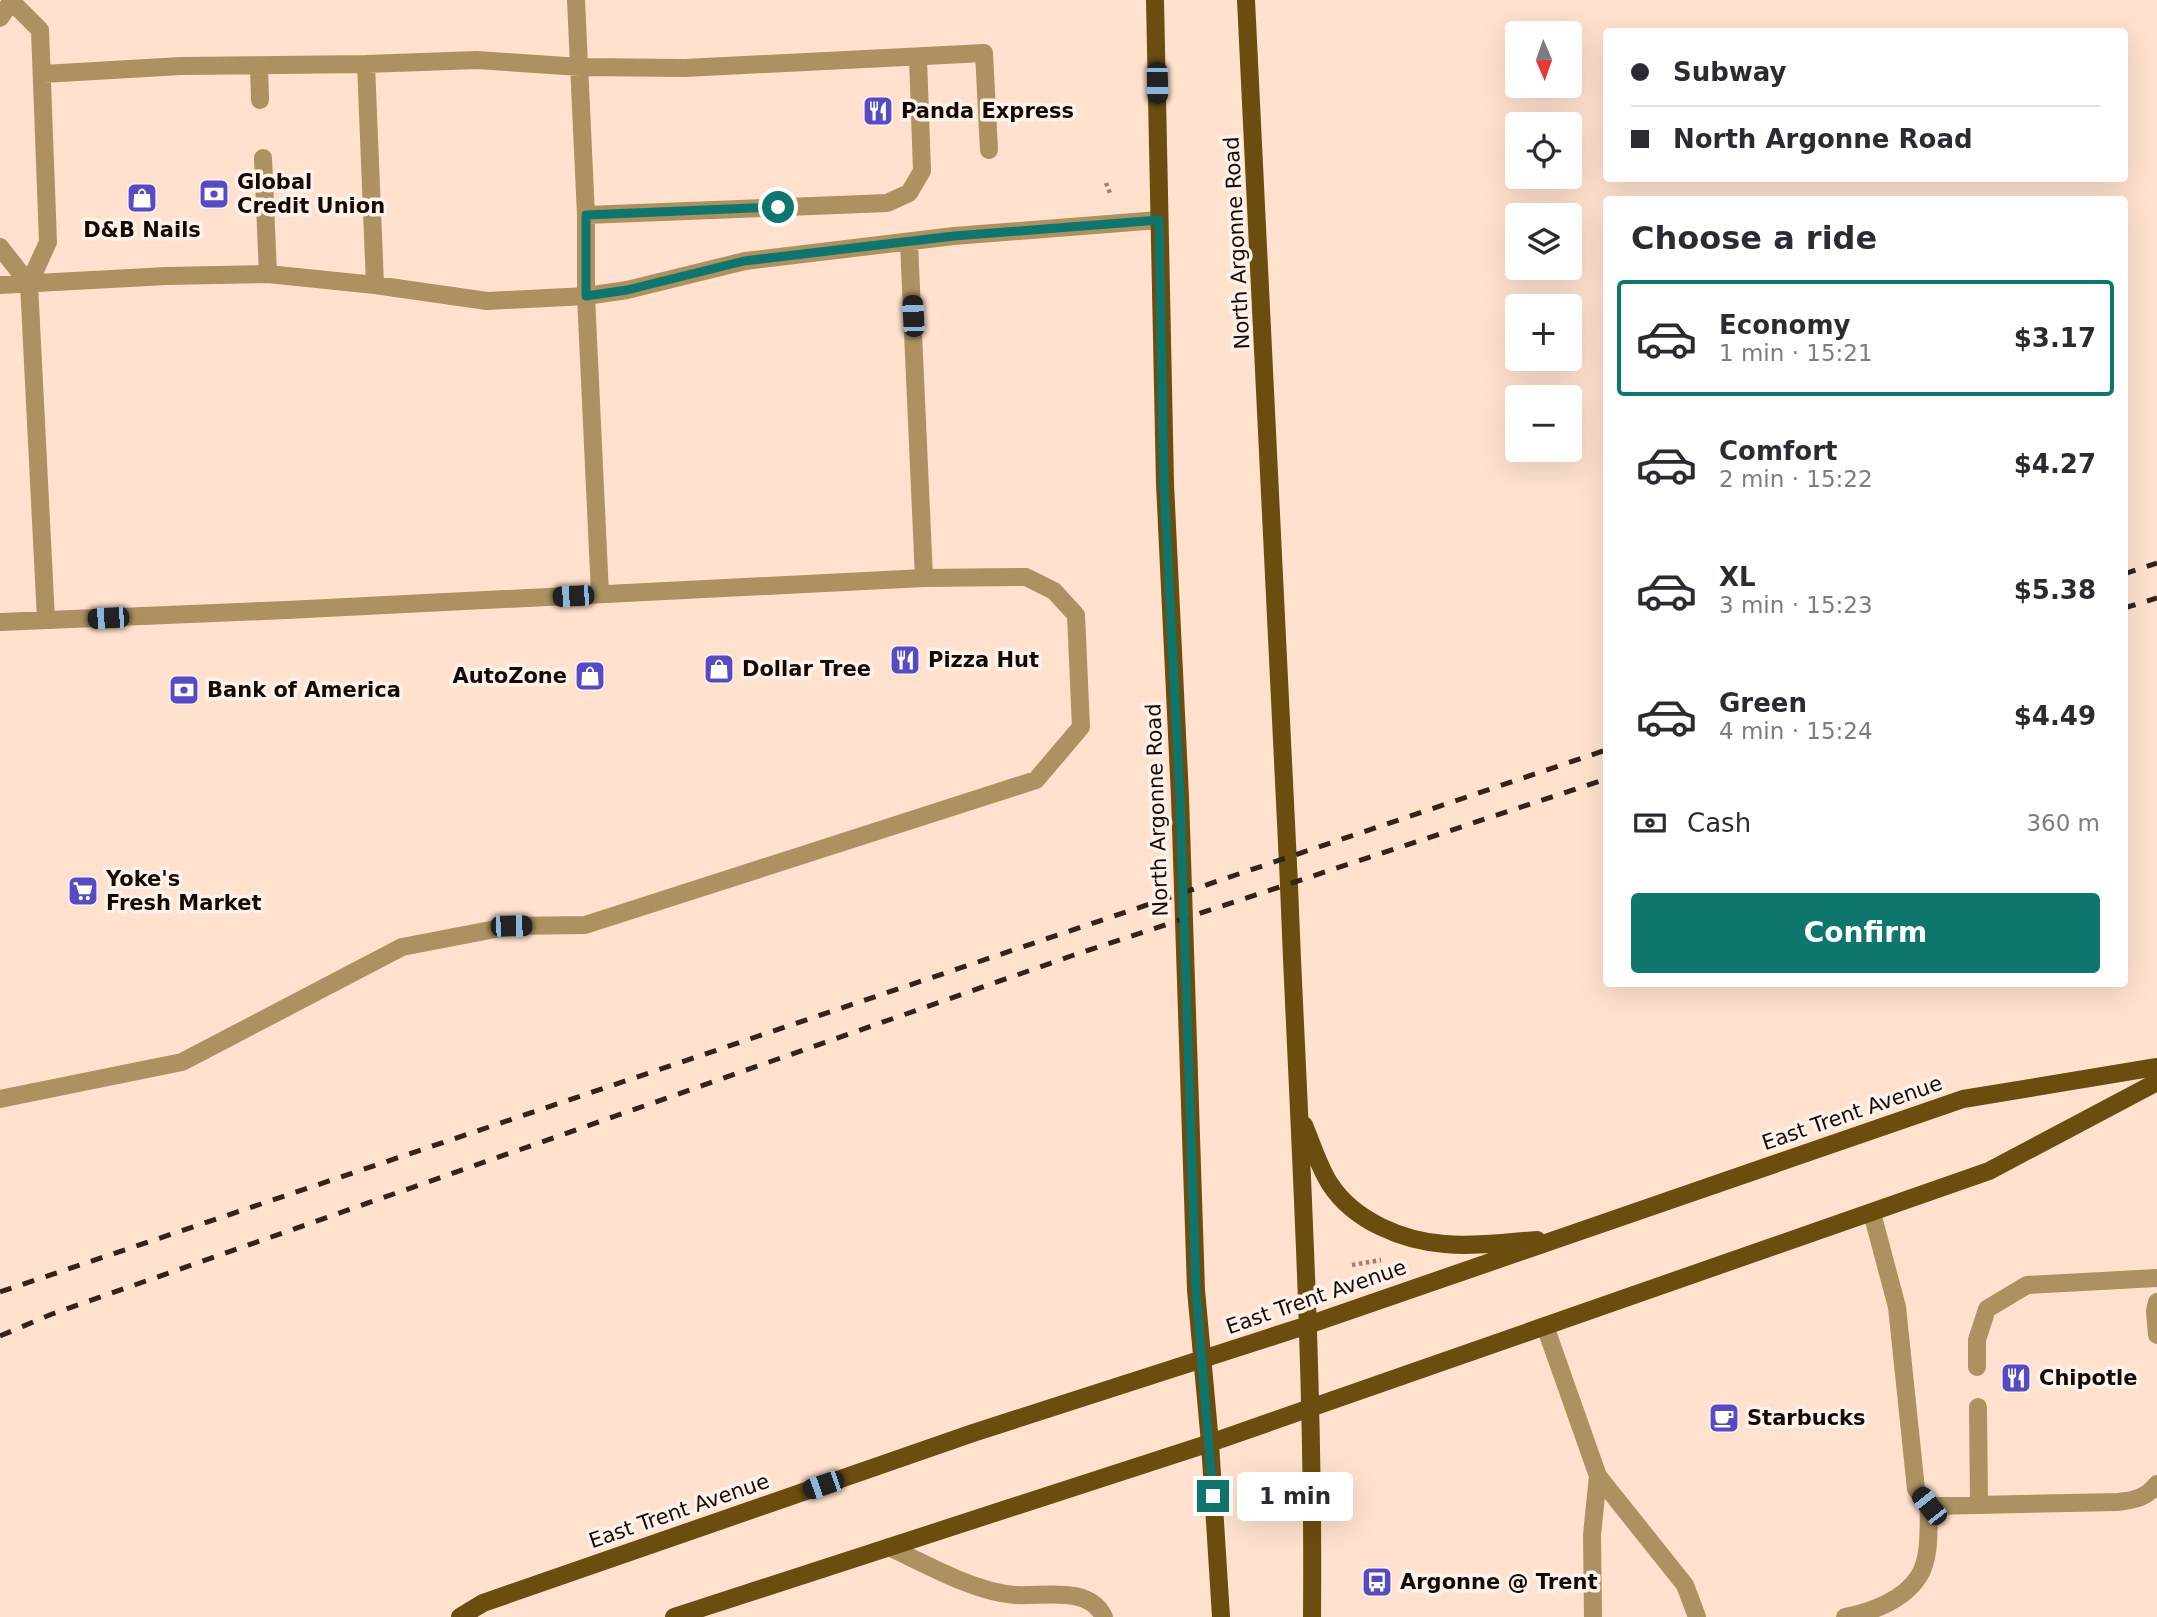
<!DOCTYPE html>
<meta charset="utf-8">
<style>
body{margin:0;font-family:"DejaVu Sans",sans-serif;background:#f2f2f3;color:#2b2b33;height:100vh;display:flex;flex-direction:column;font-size:26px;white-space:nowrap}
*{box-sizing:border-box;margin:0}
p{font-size:23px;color:#7c7c81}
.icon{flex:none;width:38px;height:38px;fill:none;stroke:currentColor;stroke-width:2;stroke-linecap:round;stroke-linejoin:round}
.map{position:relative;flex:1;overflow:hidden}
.side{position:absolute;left:1603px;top:196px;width:525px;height:791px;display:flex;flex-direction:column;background:#fff;border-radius:7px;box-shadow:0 7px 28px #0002}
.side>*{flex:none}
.top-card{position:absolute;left:1603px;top:28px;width:525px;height:154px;border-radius:7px;box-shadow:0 7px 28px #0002;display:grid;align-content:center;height:154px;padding:0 28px;background:#fff}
.needle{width:46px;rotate:178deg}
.fabs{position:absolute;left:1505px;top:21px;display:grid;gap:14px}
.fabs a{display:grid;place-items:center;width:77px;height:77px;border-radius:7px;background:#fff;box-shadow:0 7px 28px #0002;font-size:35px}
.end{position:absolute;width:32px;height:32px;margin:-16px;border:9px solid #0f766e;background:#fff;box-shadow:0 0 0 4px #fff}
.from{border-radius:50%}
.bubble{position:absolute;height:49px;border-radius:7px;background:#fff;box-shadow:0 7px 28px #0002;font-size:23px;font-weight:800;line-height:49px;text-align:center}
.car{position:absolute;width:21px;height:42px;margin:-21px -10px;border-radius:9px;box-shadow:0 0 5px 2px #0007;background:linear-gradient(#222 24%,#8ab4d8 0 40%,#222 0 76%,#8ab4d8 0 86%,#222 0)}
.top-card b{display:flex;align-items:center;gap:24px;height:66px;font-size:26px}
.top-card b+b{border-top:2px solid #e1e1e2}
.top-card i{width:18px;height:18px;background:#2b2b33}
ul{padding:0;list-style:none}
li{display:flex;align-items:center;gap:21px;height:116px;margin:0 14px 10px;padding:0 14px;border:4px solid transparent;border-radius:7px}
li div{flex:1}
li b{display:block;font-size:26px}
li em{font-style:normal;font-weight:800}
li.active{border-color:#0f766e}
li>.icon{width:63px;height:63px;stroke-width:1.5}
h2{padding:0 28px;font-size:32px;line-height:84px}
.pay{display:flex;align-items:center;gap:18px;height:77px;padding:0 28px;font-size:26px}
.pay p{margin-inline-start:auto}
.button{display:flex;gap:14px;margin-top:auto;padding:14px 28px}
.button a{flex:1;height:80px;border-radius:7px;background:#0f766e;color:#fff;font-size:28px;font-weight:800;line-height:80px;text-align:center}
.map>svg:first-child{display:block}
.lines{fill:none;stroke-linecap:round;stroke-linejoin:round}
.path{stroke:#998476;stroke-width:4.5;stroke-dasharray:3.5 3.5;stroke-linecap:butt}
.service{stroke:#ad9160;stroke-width:18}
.primary{stroke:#6b4d0f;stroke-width:18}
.rail{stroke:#30251d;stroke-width:5;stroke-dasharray:12 12;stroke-linecap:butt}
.route{stroke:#0f766e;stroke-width:9}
.labels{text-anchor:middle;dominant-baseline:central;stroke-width:7;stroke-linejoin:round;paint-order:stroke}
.poi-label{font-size:21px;font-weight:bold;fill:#140b05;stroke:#fef2eb;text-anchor:start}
.street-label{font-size:21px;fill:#140b05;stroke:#fef2eb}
</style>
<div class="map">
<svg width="2157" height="1617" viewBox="0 0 2157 1617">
<rect width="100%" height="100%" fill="#ffe1ce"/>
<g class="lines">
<path class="path" d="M1106,183l5,13
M1352,1265l29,-5"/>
<path class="service" d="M10,0l30,30 8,212 -19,42 17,336
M576,0l10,215v81l14,298
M0,18l11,-16
M259,66l1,34
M43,74l138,-8 185,-2
M263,158l5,116
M586,215l301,-12 22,-10 13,-22 -4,-113
M0,247l29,37
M0,285l166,-9 102,-2 107,11 112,16 99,-5 41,-6 118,-29 209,-25 205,-16
M375,285l-9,-221 111,-4 103,7 105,1 299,-15 5,97
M0,622l287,-12 637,-32
M0,1099l182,-37 220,-115 109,-21 74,-1 451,-145 45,-53 -5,-112 -22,-24 -28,-14 -102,1 -15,-335
M1872,1213l25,94 19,182 13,17 189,-4c17,-2 28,-4 39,-18
M2157,1302l-2,9 2,24
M1545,1326l53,150 87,109 12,32
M1977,1367v-27l10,-31 40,-24 130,-7
M1978,1407l1,98
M889,1547c37,17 85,45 126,48 28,2 74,-10 89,22
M1593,1617l-1,-82 6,-59
M1845,1617c27,-5 59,-17 74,-41 12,-19 9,-49 10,-70"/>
<path class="primary" d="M1155,0l10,484 15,313 16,493 14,153 11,174
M1246,0c18,319 33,639 46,959 10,219 22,438 20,658
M1304,1125c8,19 15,42 26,59 24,37 73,57 115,60 30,3 62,-2 92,-4
M460,1617l23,-14 490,-170 335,-108 655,-226 194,-32
M674,1617l536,-174 779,-272 168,-89"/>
<path class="rail" d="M2124,574l33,-11
M2124,608l33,-10
M0,1292l1606,-542
M0,1336l52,-22 1019,-358 535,-177"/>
</g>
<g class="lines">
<path class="route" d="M778,207l-192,8v81l41,-6 117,-29 210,-25 205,-16 5,264 16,313 16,493 17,206"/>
</g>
<defs>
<g id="restaurant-square" transform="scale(1.575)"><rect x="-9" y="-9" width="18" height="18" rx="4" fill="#564bc3" stroke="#fef2eb"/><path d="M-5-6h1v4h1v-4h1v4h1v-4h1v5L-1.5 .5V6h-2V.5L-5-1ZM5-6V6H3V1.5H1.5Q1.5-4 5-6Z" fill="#fff"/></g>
<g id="bank-square" transform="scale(1.575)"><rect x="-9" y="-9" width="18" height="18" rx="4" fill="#564bc3" stroke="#fef2eb"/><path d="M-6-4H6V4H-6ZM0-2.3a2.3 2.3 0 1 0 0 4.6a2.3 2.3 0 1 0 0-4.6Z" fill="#fff"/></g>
<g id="shop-square" transform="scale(1.575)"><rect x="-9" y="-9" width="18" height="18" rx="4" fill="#564bc3" stroke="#fef2eb"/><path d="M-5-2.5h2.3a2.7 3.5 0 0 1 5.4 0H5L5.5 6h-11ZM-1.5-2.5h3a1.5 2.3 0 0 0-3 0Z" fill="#fff"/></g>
<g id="supermarket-square" transform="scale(1.575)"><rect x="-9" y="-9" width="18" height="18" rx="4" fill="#564bc3" stroke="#fef2eb"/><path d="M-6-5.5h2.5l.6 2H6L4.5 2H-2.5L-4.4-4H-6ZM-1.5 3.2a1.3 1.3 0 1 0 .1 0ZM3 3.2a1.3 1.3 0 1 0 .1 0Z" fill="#fff"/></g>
<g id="cafe-square" transform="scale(1.575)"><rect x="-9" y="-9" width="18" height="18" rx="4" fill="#564bc3" stroke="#fef2eb"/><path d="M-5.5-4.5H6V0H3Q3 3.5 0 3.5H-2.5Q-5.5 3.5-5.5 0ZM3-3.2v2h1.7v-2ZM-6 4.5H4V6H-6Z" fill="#fff"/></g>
<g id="bus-square" transform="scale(1.575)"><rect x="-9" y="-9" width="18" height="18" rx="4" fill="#564bc3" stroke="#fef2eb"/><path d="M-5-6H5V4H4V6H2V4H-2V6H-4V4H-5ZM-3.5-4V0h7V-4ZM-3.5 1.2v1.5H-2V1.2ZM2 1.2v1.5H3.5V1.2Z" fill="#fff"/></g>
</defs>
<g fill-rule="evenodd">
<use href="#restaurant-square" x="878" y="111"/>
<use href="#bank-square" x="214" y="194"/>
<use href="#shop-square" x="142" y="198"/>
<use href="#restaurant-square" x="905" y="660"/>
<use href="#shop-square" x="719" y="669"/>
<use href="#shop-square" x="590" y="676"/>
<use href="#bank-square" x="184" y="690"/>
<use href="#supermarket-square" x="83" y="891"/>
<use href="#restaurant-square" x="2016" y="1378"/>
<use href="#cafe-square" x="1724" y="1418"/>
<use href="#bus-square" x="1377" y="1582"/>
</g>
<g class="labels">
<g class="poi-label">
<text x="901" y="111">Panda Express</text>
<text x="237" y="182">Global<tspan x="237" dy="24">Credit Union</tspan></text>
<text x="142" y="230" text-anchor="middle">D&amp;B Nails</text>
<text x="928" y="660">Pizza Hut</text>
<text x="742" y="669">Dollar Tree</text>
<text x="567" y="676" text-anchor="end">AutoZone</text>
<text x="207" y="690">Bank of America</text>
<text x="106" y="879">Yoke's<tspan x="106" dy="24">Fresh Market</tspan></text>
<text x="2039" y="1378">Chipotle</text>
<text x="1747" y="1418">Starbucks</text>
<text x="1400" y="1582">Argonne @ Trent</text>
</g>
<g class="street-label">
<text transform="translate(1237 243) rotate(-93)">North Argonne Road</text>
<text transform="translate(1157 810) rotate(-92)">North Argonne Road</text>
<text transform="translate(1852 1113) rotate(-19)">East Trent Avenue</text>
<text transform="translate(1316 1297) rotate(-19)">East Trent Avenue</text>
<text transform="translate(679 1511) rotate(-19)">East Trent Avenue</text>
</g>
</g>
</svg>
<div class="fabs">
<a><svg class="needle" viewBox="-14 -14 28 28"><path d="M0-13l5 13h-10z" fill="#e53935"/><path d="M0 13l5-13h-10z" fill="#7c7c81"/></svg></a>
<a><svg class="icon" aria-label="locate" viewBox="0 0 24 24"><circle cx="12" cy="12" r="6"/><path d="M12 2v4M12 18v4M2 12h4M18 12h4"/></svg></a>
<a><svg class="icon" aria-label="layers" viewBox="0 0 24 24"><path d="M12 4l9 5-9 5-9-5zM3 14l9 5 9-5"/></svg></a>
<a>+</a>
<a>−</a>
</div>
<i class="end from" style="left:778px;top:207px"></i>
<i class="end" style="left:1213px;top:1496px"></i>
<div class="bubble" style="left:1237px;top:1472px;width:116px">1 min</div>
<i class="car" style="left:1157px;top:83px;rotate:179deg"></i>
<i class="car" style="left:913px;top:316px;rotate:357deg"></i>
<i class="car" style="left:573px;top:596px;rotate:267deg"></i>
<i class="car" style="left:108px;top:618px;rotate:267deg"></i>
<i class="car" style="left:511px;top:926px;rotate:89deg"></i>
<i class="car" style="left:823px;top:1485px;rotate:251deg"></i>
<i class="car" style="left:1929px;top:1506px;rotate:322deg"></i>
<div class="top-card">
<b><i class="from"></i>Subway</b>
<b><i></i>North Argonne Road</b>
</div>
<section class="side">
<h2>Choose a ride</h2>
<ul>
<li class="active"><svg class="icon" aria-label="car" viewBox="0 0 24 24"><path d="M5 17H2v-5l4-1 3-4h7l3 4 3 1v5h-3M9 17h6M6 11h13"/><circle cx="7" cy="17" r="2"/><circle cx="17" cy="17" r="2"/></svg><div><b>Economy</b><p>1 min · 15:21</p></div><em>$3.17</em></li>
<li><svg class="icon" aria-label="car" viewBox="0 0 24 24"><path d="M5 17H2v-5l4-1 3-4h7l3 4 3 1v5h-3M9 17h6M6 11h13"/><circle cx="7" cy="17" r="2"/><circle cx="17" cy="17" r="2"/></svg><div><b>Comfort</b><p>2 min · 15:22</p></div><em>$4.27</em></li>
<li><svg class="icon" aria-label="car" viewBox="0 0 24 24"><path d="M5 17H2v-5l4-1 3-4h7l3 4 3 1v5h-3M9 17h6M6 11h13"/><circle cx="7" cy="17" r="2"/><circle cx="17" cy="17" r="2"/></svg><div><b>XL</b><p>3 min · 15:23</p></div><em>$5.38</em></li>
<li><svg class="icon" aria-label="car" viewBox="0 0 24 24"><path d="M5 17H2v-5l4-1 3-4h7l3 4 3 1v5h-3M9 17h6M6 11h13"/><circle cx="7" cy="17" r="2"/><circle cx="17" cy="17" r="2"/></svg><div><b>Green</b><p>4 min · 15:24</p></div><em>$4.49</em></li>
</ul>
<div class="pay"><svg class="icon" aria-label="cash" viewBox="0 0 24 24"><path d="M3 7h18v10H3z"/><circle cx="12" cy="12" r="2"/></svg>Cash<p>360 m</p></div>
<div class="button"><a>Confirm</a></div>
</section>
</div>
